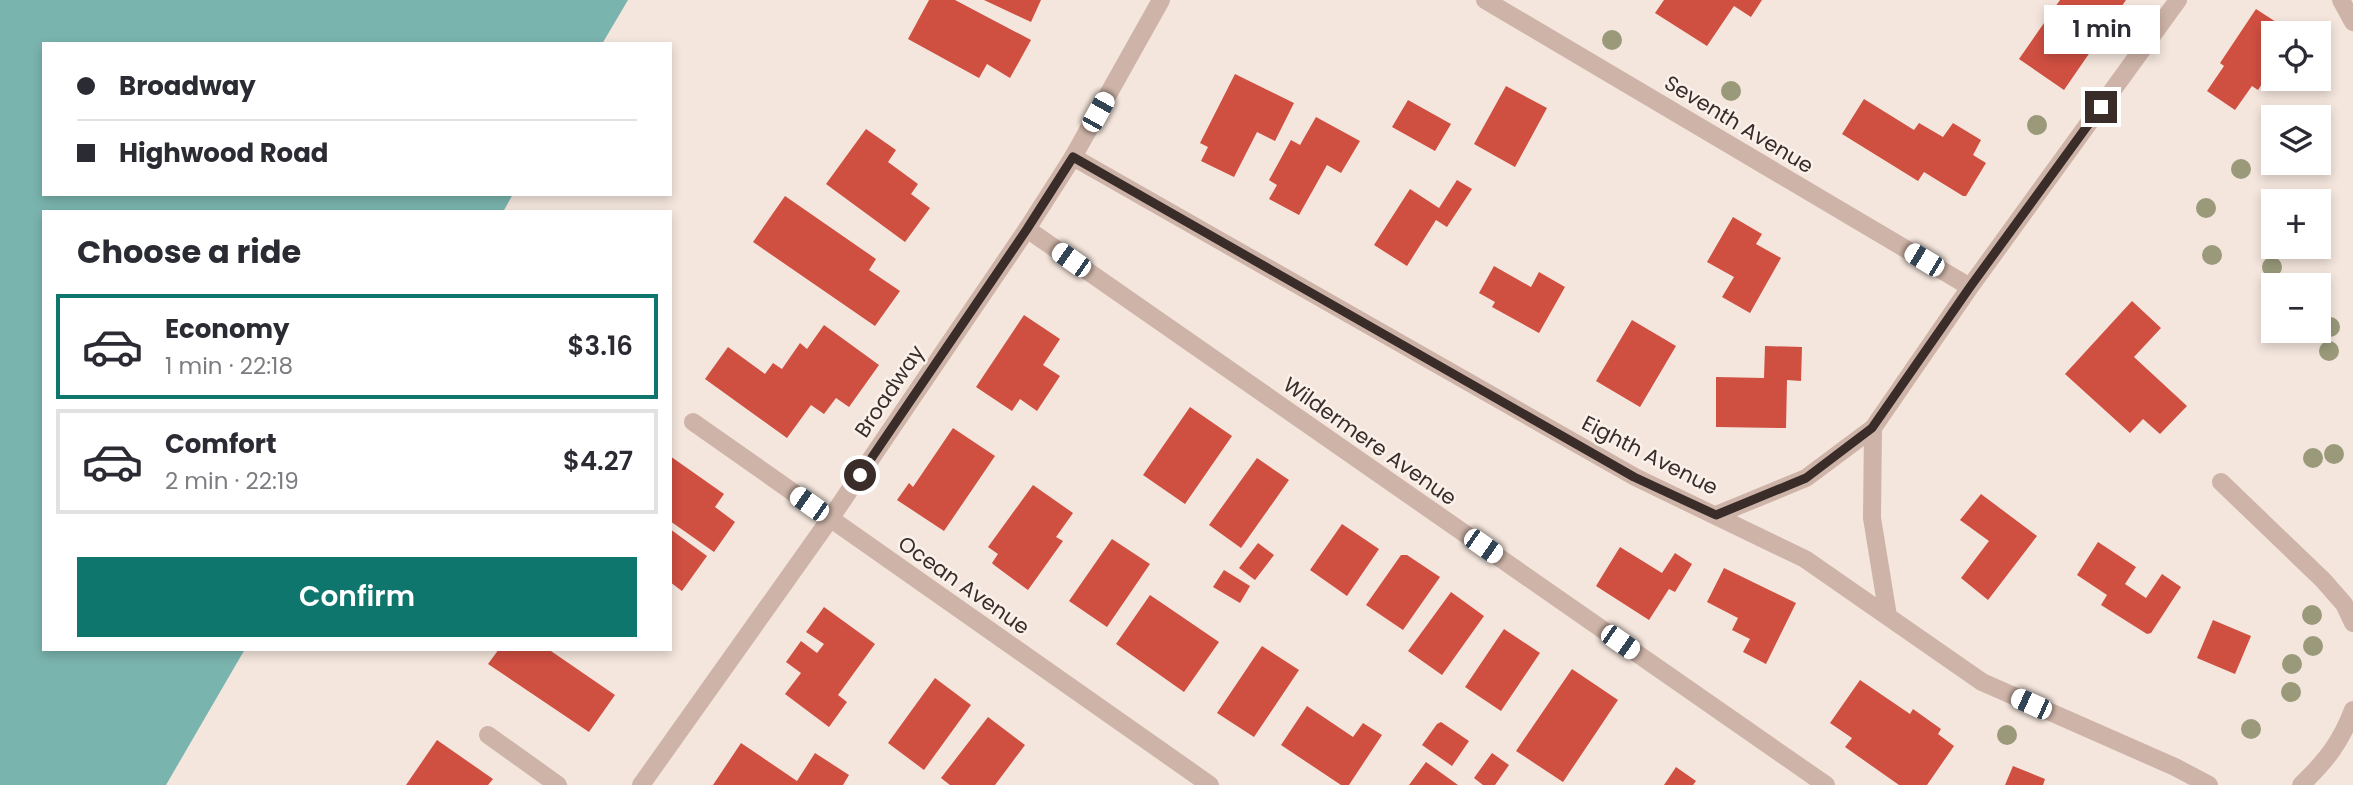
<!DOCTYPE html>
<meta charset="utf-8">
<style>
body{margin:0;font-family:Poppins,sans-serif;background:#f7f7f7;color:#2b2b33;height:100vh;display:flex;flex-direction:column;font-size:26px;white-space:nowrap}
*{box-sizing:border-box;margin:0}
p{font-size:23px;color:#7c7c81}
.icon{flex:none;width:38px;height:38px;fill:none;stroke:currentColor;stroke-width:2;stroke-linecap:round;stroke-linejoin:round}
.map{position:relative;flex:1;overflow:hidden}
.drawer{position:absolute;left:42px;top:210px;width:630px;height:441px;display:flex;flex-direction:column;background:#fff;border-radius:0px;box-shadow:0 4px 10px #0003}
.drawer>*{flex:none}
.top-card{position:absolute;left:42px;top:42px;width:630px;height:154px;border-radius:0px;box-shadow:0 4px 10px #0003;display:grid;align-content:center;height:154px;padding:0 35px;background:#fff}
.fabs{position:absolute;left:2261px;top:21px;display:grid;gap:14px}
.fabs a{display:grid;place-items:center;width:70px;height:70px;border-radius:0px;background:#fff;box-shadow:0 4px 10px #0003;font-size:35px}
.end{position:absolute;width:32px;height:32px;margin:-16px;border:9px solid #3a2c29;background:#fff;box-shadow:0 0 0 4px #fff}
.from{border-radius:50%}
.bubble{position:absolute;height:49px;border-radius:0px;background:#fff;box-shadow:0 4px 10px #0003;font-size:23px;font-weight:600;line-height:49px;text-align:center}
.car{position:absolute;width:21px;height:42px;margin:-21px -10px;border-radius:9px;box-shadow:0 0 5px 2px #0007;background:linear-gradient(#fff 24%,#345 0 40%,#fff 0 76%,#345 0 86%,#fff 0)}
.top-card b{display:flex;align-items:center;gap:24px;height:66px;font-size:26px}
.top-card b+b{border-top:2px solid #e1e1e2}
.top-card i{width:18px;height:18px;background:#2b2b33}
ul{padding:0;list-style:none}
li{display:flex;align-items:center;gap:21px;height:105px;margin:0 14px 10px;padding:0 21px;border:4px solid #e1e1e2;border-radius:0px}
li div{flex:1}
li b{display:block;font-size:26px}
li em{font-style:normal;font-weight:600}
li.on{border-color:#0f766e}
li>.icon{width:63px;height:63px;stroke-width:1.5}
h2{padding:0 35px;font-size:32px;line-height:84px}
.primary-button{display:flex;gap:14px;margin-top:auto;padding:14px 35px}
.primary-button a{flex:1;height:80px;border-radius:0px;background:#0f766e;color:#fff;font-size:28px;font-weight:600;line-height:80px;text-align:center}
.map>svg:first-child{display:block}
.water{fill:#7ab4ae}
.building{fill:#cf4f41}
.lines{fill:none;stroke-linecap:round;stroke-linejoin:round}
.minor{stroke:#ceb4a8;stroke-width:18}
.tertiary{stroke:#ceb4a8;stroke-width:18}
.tree{fill:#9a9a7b}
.route{stroke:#3a2c29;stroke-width:9}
.labels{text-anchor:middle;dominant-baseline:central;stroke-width:5;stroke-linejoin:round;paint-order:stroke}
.street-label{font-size:21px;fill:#3a2c29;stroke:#fbf1eb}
</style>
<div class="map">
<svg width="2353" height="785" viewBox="0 0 2353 785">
<rect width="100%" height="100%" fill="#f4e6dd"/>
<path class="water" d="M0,0h628l-26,44h-558v150h469l-10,18h-459v437h201l-79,136h-166z"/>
<path class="building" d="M929,0h26l76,40 -21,38 -23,-14 -8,14 -71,-39z
M984,0h57l-10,22z
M1664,0h98l-11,17 -17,-11 -27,40 -52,-33z
M2060,0h66l-62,90 -45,-31z
M2256,9l37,24h-20v34l-15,23 -6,-4 -17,24 -28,-19 17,-25 -4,-3z
M1235,74l59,29 -19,38 -18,-9 -23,45 -33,-16 7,-14 -8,-4z
M1506,86l41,22 -32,59 -41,-23z
M1864,99l50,31 5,-7 24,14 10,-14 28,17 -8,15 13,8 -20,33h-3l-39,-24 -6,9 -76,-47z
M1408,100l43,24 -16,27 -43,-24z
M1316,117l44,24 -19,32 -14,-8 -28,50 -30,-16 8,-14 -8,-5 22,-40 9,5z
M866,129l30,21 -8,12 30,22 -7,10 19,14 -25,34 -79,-58z
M1457,180l15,9 -25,38 -11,-7 -29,46 -33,-21 36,-56 29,19z
M785,196l91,63 -7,11 31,21 -25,35 -122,-84z
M1733,217l29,17 -6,10 25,14 -31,55 -28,-16 12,-20 -27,-15z
M1494,266l37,21 8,-15 26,15 -26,46 -47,-26 3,-5 -16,-9z
M2132,301l29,27 -27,29 53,49 -27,28 -17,-15 -13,14 -65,-59z
M1024,315l36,24 -17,26 17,11 -23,35 -17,-12 -8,12 -36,-24z
M1632,320l44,26 -36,61 -44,-26z
M824,325l55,40 -30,42 -13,-9 -12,16 -13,-9 -24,33 -82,-59 23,-32 37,27 8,-11 9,6 18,-26 7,6z
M1765,346l37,1 -1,34 -14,-1 -1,48 -70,-1v-50l48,1z
M1190,407l42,29 -47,68 -42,-29z
M953,428l42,28 -51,75 -47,-31 12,-17 4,4z
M670,456l54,38 -9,13 20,15 -21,30 -44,-31z
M1257,458l32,22 -48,68 -32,-23z
M1033,485l40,28 -17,24 7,4 -35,49 -34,-25 -2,-2 6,-9 -10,-7z
M1981,494l56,42 -49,64 -27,-22 28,-37 -29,-21z
M1342,524l37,25 -32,47 -37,-26z
M670,529l37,27 -25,35 -12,-9z
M1112,539l38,25 -43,63 -38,-26z
M2098,542l38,25 -11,17 21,14 16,-24 19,13 -30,46 -4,1 -46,-29 6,-10 -30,-20z
M1258,543l16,12 -19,25 -16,-12z
M1620,547l42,26 13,-20 17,11 -17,28 -6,-3 -20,31 -53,-34z
M1401,555h6l33,22 -37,53 -37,-25z
M1724,568l72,35 -30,61 -23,-12 7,-13 -18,-9 6,-12 -31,-16z
M1224,570l26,16 -10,17 -27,-16z
M1451,592l33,24 -42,59 -34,-24z
M1150,595l69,47 -35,50 -68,-48z
M824,607l51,37 -37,51 9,7 -18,25 -44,-33 16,-21 -15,-11 15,-21 16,12 7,-9 -18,-12z
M2213,620l38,16 -16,38 -38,-16z
M1504,629l36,24 -39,58 -36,-24z
M1262,646l37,24 -45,67 -37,-24z
M499,649h49l67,46 -26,37 -101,-68z
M1572,669l46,31 -55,82 -47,-31z
M935,678l36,27 -47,65 -36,-27z
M1860,680l50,34 3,-5 28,20 -3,5 16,12 -27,39h-28l-54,-38 7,-9 -22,-15z
M1307,706l46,31 10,-14 19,12 -33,50h-8l-60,-40z
M988,717l37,28 -30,40h-45l-9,-7z
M1441,722l28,19 -17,25 -30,-21 15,-21z
M437,740l56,39 -5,6h-82z
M741,743l56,38 18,-28 34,22 -6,10h-130z
M1492,753l17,12 -14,20h-12l-9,-7z
M1426,762l32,23h-49z
M2013,766l32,13 -2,6h-38z
M1676,767l20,14 -3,4h-29z"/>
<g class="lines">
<path class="minor" d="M1485,0l485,287
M2341,0l12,22
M1073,157l562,320 170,82 177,123 193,85 34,18
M1027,229l799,556
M693,422l517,363
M1873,428l-1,90 16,98
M2221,482l102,98 21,24 9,19
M1716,515l90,-37 67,-50 97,-141 208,-287
M488,735l70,50
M2301,785c25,-24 40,-43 52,-75"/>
<path class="tertiary" d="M641,785l189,-266 197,-290 46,-72 88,-157"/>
</g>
<g class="tree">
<circle cx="1612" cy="40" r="10"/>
<circle cx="1731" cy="91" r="10"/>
<circle cx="2037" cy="125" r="10"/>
<circle cx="2241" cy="169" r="10"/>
<circle cx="2206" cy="208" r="10"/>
<circle cx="2212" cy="255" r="10"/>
<circle cx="2272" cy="267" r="10"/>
<circle cx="2330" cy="327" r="10"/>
<circle cx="2329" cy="351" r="10"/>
<circle cx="2334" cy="454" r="10"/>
<circle cx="2313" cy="458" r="10"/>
<circle cx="2312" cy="615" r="10"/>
<circle cx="2313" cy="646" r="10"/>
<circle cx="2292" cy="664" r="10"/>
<circle cx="2291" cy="692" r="10"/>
<circle cx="2251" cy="729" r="10"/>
<circle cx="2007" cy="735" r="10"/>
</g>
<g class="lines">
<path class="route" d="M860,475l167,-246 46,-72 561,320 82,38 90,-37 66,-50 98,-141 131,-180"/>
</g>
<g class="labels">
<g class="street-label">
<text transform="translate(1739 124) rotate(31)">Seventh Avenue</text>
<text transform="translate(889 391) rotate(-56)">Broadway</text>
<text transform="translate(1370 441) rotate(35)">Wildermere Avenue</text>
<text transform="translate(1650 455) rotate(27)">Eighth Avenue</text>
<text transform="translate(964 585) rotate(35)">Ocean Avenue</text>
</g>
</g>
</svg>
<div class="fabs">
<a><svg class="icon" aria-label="locate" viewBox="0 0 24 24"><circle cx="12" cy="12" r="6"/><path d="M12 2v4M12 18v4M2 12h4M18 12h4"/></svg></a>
<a><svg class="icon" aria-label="layers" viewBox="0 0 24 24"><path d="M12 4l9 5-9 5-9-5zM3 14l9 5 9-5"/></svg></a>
<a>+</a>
<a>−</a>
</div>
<i class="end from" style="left:860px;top:475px"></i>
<i class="end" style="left:2101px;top:107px"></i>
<div class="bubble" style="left:2044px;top:5px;width:116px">1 min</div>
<i class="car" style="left:1098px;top:112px;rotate:29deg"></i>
<i class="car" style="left:1071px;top:260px;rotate:305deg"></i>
<i class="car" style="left:1924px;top:260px;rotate:301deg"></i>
<i class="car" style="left:809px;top:504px;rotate:305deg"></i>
<i class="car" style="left:1483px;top:546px;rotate:125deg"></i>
<i class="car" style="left:1620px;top:642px;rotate:125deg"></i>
<i class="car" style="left:2031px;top:704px;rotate:294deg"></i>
<div class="top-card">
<b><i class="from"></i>Broadway</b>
<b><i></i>Highwood Road</b>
</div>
<section class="drawer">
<h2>Choose a ride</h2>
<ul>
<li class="on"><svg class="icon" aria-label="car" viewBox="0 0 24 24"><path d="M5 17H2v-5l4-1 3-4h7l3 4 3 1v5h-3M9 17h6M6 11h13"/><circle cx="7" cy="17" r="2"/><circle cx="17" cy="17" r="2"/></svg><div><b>Economy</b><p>1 min · 22:18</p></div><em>$3.16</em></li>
<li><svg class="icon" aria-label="car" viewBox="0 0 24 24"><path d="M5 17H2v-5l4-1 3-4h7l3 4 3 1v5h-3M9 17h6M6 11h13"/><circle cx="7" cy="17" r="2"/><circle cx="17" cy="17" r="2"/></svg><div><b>Comfort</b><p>2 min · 22:19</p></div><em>$4.27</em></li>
</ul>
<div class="primary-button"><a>Confirm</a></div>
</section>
</div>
